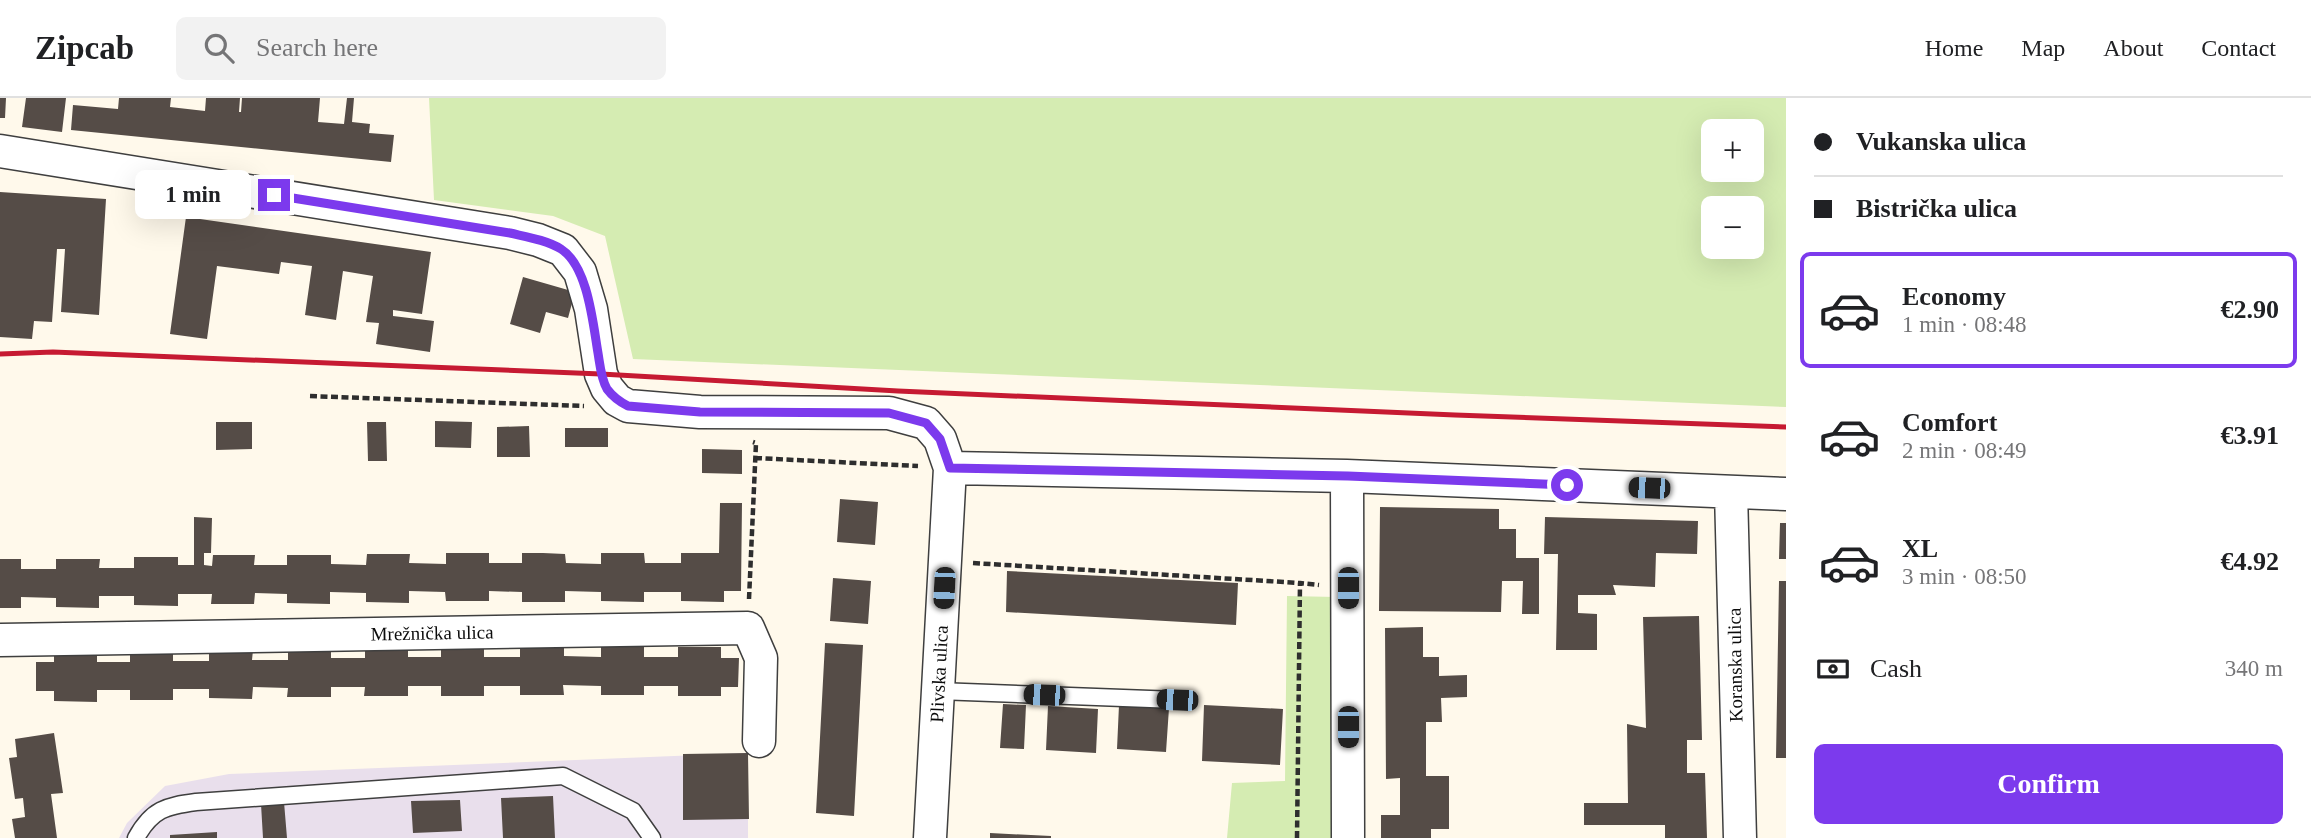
<!DOCTYPE html>
<meta charset="utf-8">
<style>
body{margin:0;font-family:"Times New Roman",serif;background:#f2f2f2;color:#202124;height:100vh;display:flex;flex-direction:column;font-size:26px;white-space:nowrap}
*{box-sizing:border-box;margin:0}
p{font-size:23px;color:#757577}
.icon{flex:none;width:38px;height:38px;fill:none;stroke:currentColor;stroke-width:2;stroke-linecap:round;stroke-linejoin:round}
.map{position:relative;flex:1;overflow:hidden}
.panel{display:flex;flex-direction:column;background:#fff;width:525px}
.panel>*{flex:none}
.top-card{display:grid;align-content:center;height:154px;padding:0 28px;background:#fff}
.controls{position:absolute;left:1701px;top:21px;display:grid;gap:14px}
.controls a{display:grid;place-items:center;width:63px;height:63px;border-radius:10px;background:#fff;box-shadow:0 7px 28px #0002;font-size:35px}
.end{position:absolute;width:32px;height:32px;margin:-16px;border:9px solid #7c3aed;background:#fff;box-shadow:0 0 0 4px #fff}
.from{border-radius:50%}
.bubble{position:absolute;height:49px;border-radius:10px;background:#fff;box-shadow:0 7px 28px #0002;font-size:23px;font-weight:600;line-height:49px;text-align:center}
.car{position:absolute;width:21px;height:42px;margin:-21px -10px;border-radius:9px;box-shadow:0 0 5px 2px #0007;background:linear-gradient(#222 24%,#8ab4d8 0 40%,#222 0 76%,#8ab4d8 0 86%,#222 0)}
.top-card b{display:flex;align-items:center;gap:24px;height:66px;font-size:26px}
.top-card b+b{border-top:2px solid #e0e0e0}
.top-card i{width:18px;height:18px;background:#202124}
ul{padding:0;list-style:none}
li{display:flex;align-items:center;gap:21px;height:116px;margin:0 14px 10px;padding:0 14px;border:4px solid transparent;border-radius:10px}
li div{flex:1}
li b{display:block;font-size:26px}
li em{font-style:normal;font-weight:600}
li.active{border-color:#7c3aed}
li>.icon{width:63px;height:63px;stroke-width:1.5}
.pay{display:flex;align-items:center;gap:18px;height:77px;padding:0 28px;font-size:26px}
.pay p{margin-inline-start:auto}
.primary-button{display:flex;gap:14px;margin-top:auto;padding:14px 28px}
.primary-button a{flex:1;height:80px;border-radius:10px;background:#7c3aed;color:#fff;font-size:28px;font-weight:600;line-height:80px;text-align:center}
header{display:flex;align-items:center;gap:42px;box-sizing:border-box;height:98px;padding:0 35px;background:#fff;border-bottom:2px solid #e0e0e0}
header strong{font-size:33px}
nav{display:flex;gap:38px;margin-inline-start:auto;font-size:24px}
.search{width:490px;height:63px;background:#f2f2f2;display:flex;align-items:center;gap:18px;box-sizing:border-box;padding:0 24px;border-radius:10px;color:#757577;font-size:26px}
main{display:flex;flex:1;min-height:0}
.map>svg:first-child{display:block}
.industrial{fill:#e9dfec}
.green{fill:#d5ecb2;fill-rule:evenodd}
.building{fill:#554c47}
.lines{fill:none;stroke-linecap:round;stroke-linejoin:round}
.service-casing{stroke:#3f3f3f;stroke-width:19}
.minor-casing{stroke:#3f3f3f;stroke-width:35}
.path{stroke:#2e2e2e;stroke-width:4.5;stroke-dasharray:7 3.5;stroke-linecap:butt}
.service{stroke:#fff;stroke-width:16}
.minor{stroke:#fff;stroke-width:32}
.rail{stroke:#c61a32;stroke-width:5}
.route{stroke:#7c3aed;stroke-width:9}
.labels{text-anchor:middle;dominant-baseline:central;stroke-width:7;stroke-linejoin:round;paint-order:stroke}
.street-label{font-size:19px;fill:#0c0c0c;stroke:#fff}
</style>
<header>
<strong>Zipcab</strong>
<div class="search"><svg class="icon" aria-label="search" viewBox="0 0 24 24"><circle cx="10" cy="10" r="6"/><path d="M15 15l6 6"/></svg>Search here</div>
<nav><a>Home</a><a>Map</a><a>About</a><a>Contact</a></nav>
</header>
<main>
<div class="map">
<svg width="1786" height="740" viewBox="0 0 1786 740">
<rect width="100%" height="100%" fill="#fff9eb"/>
<path class="industrial" d="M748,655v85h-629l8,-15 38,-37 64,-12z"/>
<path class="green" d="M429,0h1357v309l-1153,-48 -28,-123 -52,-20 -119,-16zM1713,33h39v39h-39zM1752,110v39h-39v-39z
M1287,498l50,1 -6,241h-104l5,-55 53,-2z"/>
<path class="building" d="M0,0h6l-1,20h-5z
M26,0h40l-4,34 -40,-5z
M119,0h52l-1,9 35,4 1,-13h34l-1,14h2l1,-14h78l-2,24 26,2 3,-26h7l-2,24 18,2 -1,9 25,2 -3,27 -320,-32 2,-25 45,4z
M0,94l106,7 -7,116 -38,-3 4,-63h-8l-5,73 -18,-1 -2,18 -32,-2z
M186,119l245,35 -9,62 -29,-4v6l41,5 -4,31 -54,-8 3,-21 -13,-1 7,-46 -30,-5 -7,49 -31,-5 7,-49 -31,-4 -2,12 -62,-8 -10,73 -37,-5z
M523,179l52,15 -7,26 -22,-6 -6,21 -30,-9z
M435,323l37,1 -1,26 -36,-1z
M216,324h36v27l-36,1z
M367,324h19l1,39h-19z
M529,328l1,31h-33v-30z
M565,330h43v19h-43z
M702,351l40,1v24l-40,-1z
M840,401l38,3 -3,43 -38,-3z
M720,405h22l-1,88h-17v11l-43,-1v-9h-37v10l-43,-1v-9l-36,-1v11h-43v-10l-33,-1v10h-43l-1,-9 -36,-1v12l-43,-1v-9l-36,-1v12l-43,-1v-9l-32,-1 -1,11h-43l1,-10h-34v12l-44,-1v-9h-35v12l-43,-1v-9l-35,-1v11h-21v-49h21v10h35v-10h44l-1,9h35v-11h44v8h16v-48l18,1 -1,35h-7v12l8,1 1,-11h42l-1,10h33v-10h44v9l35,1 1,-11h43l-1,9 37,1v-11h43v10h33v-10h21l22,1 1,9 35,1v-11h43l1,10h36v-10h38z
M1380,409l119,2v20h17v29h23v56h-17l1,-33h-21l-1,31 -122,-1z
M1545,419l153,4 -1,33 -41,-1 -1,34 -42,-2 3,10h-38v18l19,1v36h-41l2,-96h-14z
M1780,425h6v36h-7z
M1007,473l231,12 -2,42 -230,-13z
M833,480l38,3 -3,43 -38,-3z
M1779,483h7v177h-10z
M1699,518l3,124h-15v33h18l2,65h-42v-13h-81v-22h44l-1,-79 19,4 -3,-111z
M1423,529v30h16v19l28,-1v22l-26,1 1,24h-16v54h23v53h-18v9h-50v-23h19v-37l-14,1 -1,-151z
M825,545l38,2 -9,171 -38,-3z
M520,548h44v10l37,1v-11l43,1v10h34v-10h43v11h18l-1,29h-17v9h-43v-10h-34v9h-43v-9l-38,-1 1,10h-44v-9h-36v10h-43v-10h-33v10h-44l1,-9h-34v10h-44l1,-9 -35,-1 -1,12 -43,-1v-9h-36v11h-43v-10h-33v12l-43,-1v-10h-18v-29h18v-9h43v9h33v-11l43,1v9h36v-12l44,1 -1,10h36v-12h43v10h34v-11h43v10h33v-10h43v10h36z
M1003,606l23,1 -2,44 -24,-1z
M1119,607l50,3 -3,44 -49,-3z
M1204,607l79,4 -3,56 -78,-4z
M1048,608l50,3 -2,44 -50,-3z
M54,635l9,60 -12,1 6,44h-42l-3,-19 13,-2 -2,-19 -8,1 -6,-41 8,-1 -2,-18z
M748,655l1,66 -66,1v-66z
M553,698l2,42h-52l-2,-40z
M460,702l2,31 -49,2 -2,-32z
M284,704l3,36h-24l-2,-34z
M217,734v6h-47v-3z
M990,735l61,3v2h-61z"/>
<g class="lines">
<g class="service-casing">
<path id="service" d="M938,593l239,9
M136,740c16,-29 30,-32 60,-36l367,-26 70,35 19,27"/>
</g>
<g class="minor-casing">
<path id="minor" d="M0,53l510,82 28,7 25,10 17,22 11,37 10,65 6,14 10,12 11,6 72,6 189,1 37,10 14,16 10,29 -20,370
M950,370l397,8 439,18
M1347,378l1,362
M1731,394l9,346
M0,542l748,-12 13,30 -2,83"/>
</g>
<path class="path" d="M310,298l274,10
M755,360l163,8
M973,465l327,20
M749,501l7,-156 -3,-1
M1297,740l3,-255 19,2"/>
<use href="#service" class="service"/>
<use href="#minor" class="minor"/>
<path class="rail" d="M0,256l53,-2 548,22 297,17 557,24 331,12"/>
</g>
<g class="lines">
<path class="route" d="M274,97l236,38c17,4 36,7 51,16 27,17 32,75 37,104 2,12 3,26 9,36 6,8 13,13 21,17l72,6 189,1 37,10 14,16 10,29 398,8 219,9"/>
</g>
<g class="labels">
<g class="street-label">
<text transform="translate(432 535) rotate(-1)">Mrežnička ulica</text>
<text transform="translate(1735 567) rotate(-91)">Koranska ulica</text>
<text transform="translate(939 576) rotate(-87)">Plivska ulica</text>
</g>
</g>
</svg>
<div class="controls">
<a>+</a>
<a>−</a>
</div>
<i class="end from" style="left:1567px;top:387px"></i>
<i class="end" style="left:274px;top:97px"></i>
<div class="bubble" style="left:135px;top:72px;width:116px">1 min</div>
<i class="car" style="left:1649px;top:390px;rotate:272deg"></i>
<i class="car" style="left:944px;top:490px;rotate:183deg"></i>
<i class="car" style="left:1348px;top:490px;rotate:180deg"></i>
<i class="car" style="left:1044px;top:597px;rotate:272deg"></i>
<i class="car" style="left:1177px;top:602px;rotate:272deg"></i>
<i class="car" style="left:1348px;top:629px;rotate:180deg"></i>
</div>
<section class="panel">
<div class="top-card">
<b><i class="from"></i>Vukanska ulica</b>
<b><i></i>Bistrička ulica</b>
</div>
<ul>
<li class="active"><svg class="icon" aria-label="car" viewBox="0 0 24 24"><path d="M5 17H2v-5l4-1 3-4h7l3 4 3 1v5h-3M9 17h6M6 11h13"/><circle cx="7" cy="17" r="2"/><circle cx="17" cy="17" r="2"/></svg><div><b>Economy</b><p>1 min · 08:48</p></div><em>€2.90</em></li>
<li><svg class="icon" aria-label="car" viewBox="0 0 24 24"><path d="M5 17H2v-5l4-1 3-4h7l3 4 3 1v5h-3M9 17h6M6 11h13"/><circle cx="7" cy="17" r="2"/><circle cx="17" cy="17" r="2"/></svg><div><b>Comfort</b><p>2 min · 08:49</p></div><em>€3.91</em></li>
<li><svg class="icon" aria-label="car" viewBox="0 0 24 24"><path d="M5 17H2v-5l4-1 3-4h7l3 4 3 1v5h-3M9 17h6M6 11h13"/><circle cx="7" cy="17" r="2"/><circle cx="17" cy="17" r="2"/></svg><div><b>XL</b><p>3 min · 08:50</p></div><em>€4.92</em></li>
</ul>
<div class="pay"><svg class="icon" aria-label="cash" viewBox="0 0 24 24"><path d="M3 7h18v10H3z"/><circle cx="12" cy="12" r="2"/></svg>Cash<p>340 m</p></div>
<div class="primary-button"><a>Confirm</a></div>
</section>
</main>
